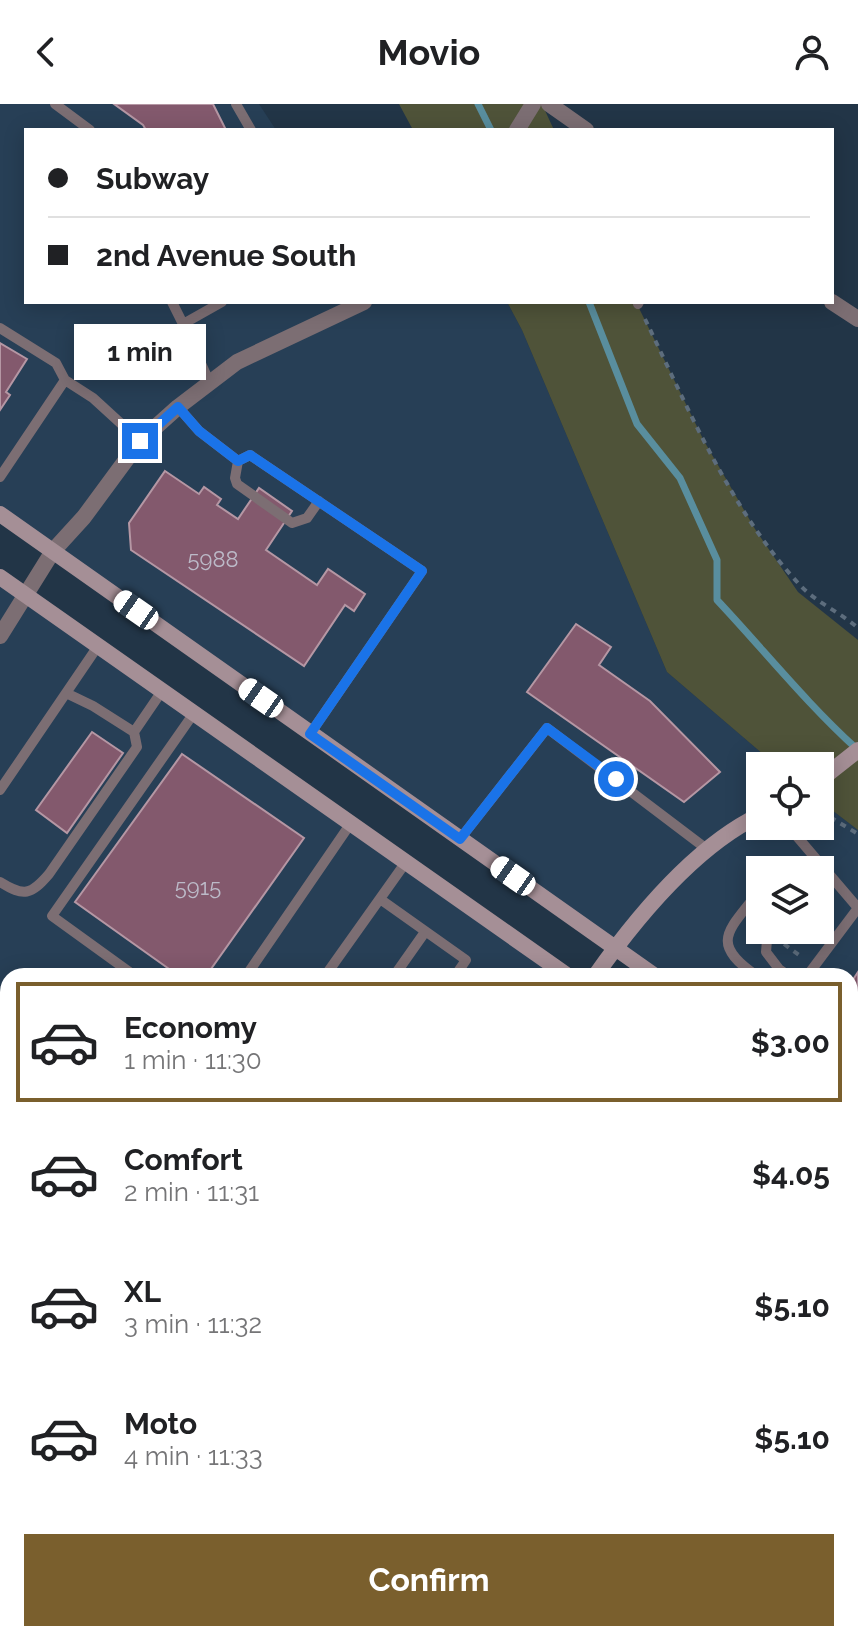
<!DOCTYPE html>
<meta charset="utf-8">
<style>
body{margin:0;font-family:Raleway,sans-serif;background:#f6f6f6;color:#202124;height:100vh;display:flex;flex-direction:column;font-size:30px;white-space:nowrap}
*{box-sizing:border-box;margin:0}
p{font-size:26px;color:#757577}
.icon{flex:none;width:44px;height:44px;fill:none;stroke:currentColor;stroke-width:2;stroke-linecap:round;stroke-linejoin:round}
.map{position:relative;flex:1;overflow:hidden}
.side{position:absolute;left:0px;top:864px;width:858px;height:674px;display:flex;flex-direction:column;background:#fff;border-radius:24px 24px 0 0;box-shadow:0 4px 20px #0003}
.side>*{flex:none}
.hud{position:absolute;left:24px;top:24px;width:810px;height:176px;border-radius:0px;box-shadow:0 4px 20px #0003;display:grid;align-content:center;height:176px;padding:0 24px;background:#fff}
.tools{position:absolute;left:746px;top:648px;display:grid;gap:16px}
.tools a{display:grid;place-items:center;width:88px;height:88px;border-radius:0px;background:#fff;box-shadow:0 4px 20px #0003;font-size:40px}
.end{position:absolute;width:36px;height:36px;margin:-18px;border:10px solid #1a73e8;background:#fff;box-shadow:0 0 0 4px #fff}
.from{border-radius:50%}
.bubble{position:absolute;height:56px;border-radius:0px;background:#fff;box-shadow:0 4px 20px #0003;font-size:26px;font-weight:700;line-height:56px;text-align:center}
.car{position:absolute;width:24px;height:48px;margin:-24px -12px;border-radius:10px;box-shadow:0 0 6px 2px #0007;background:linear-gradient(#fff 24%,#345 0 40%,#fff 0 76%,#345 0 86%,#fff 0)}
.hud b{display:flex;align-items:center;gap:28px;height:76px;font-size:30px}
.hud b+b{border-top:2px solid #e0e0e0}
.hud i{width:20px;height:20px;background:#202124}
ul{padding:14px 0 0;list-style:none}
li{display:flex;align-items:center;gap:24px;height:120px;margin:0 16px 12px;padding:0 8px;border:4px solid transparent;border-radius:0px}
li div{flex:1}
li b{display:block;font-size:30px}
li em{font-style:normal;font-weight:700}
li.active{border-color:#7a5f2d}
li>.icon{width:72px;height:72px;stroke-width:1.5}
.cta{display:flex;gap:16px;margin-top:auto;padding:16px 24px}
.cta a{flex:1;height:92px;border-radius:0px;background:#7a5f2d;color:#fff;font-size:32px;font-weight:700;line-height:92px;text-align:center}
header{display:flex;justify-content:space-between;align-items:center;height:104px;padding:0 24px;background:#fff;font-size:36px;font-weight:700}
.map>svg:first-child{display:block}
.built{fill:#273f56;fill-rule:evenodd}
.green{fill:#4f5339}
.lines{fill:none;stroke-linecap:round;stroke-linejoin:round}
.stream{stroke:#598e9e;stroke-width:7}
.building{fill:#83596d;stroke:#b597a4;stroke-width:2}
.path{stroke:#5d6d7d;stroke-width:4;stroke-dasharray:6 6;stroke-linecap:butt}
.lane{stroke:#7c6e73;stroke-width:10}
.street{stroke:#7c6e73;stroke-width:16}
.secondary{stroke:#a58f96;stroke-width:16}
.highway{stroke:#e1bfca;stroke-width:24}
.route{stroke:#1a73e8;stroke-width:10}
.labels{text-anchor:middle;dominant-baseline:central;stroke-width:6;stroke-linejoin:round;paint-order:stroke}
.number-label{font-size:22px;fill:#bcbac8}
</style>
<header><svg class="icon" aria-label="back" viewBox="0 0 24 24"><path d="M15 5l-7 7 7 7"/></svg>Movio<svg class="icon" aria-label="person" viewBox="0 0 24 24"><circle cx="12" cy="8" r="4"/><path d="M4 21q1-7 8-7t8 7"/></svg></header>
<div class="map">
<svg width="858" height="1537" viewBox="0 0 858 1537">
<rect width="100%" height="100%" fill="#223547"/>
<path class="built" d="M0,0h259l17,26h-250v172h481l15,28 145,342 110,94h-17v60h60v-25l38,29v288l-8,-6v-136h-195l-655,-462zM760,766h60v60h-60z
M0,473l568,399h-560v60l-8,-6z
M850,1072l8,6v444l-8,-5z
M0,1166l8,6v358h510l11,7h-529z"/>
<path class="green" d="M399,0h143l12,26h-141z
M507,198h129l68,139 51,88 43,63 60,48v190l-38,-29v-35h-43l-110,-94 -145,-342z
M0,1004l8,5v165l-8,-6z
M518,1530h231l10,7h-230z"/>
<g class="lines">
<path class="stream" d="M478,0l13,26
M589,198l48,122 43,54 37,82v40c47,50 90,104 141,150"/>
</g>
<path class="building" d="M114,0h99l13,26h-80l-3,-5z
M0,239l27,16 -21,33 4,3 -10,15z
M165,367l34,23 5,-7 17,12 -4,6 21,14 21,-31 33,23 -26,39 51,35 11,-16 37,25 -11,17 -9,-6 -41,61 -173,-116 -2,-27z
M576,520l35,23 -12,18 51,36 70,71 -36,30 -157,-110z
M92,628l31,21 -56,80 -31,-23z
M182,650l122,84 -98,138h-27l-104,-74z
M858,868v33l-8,-6v-15z"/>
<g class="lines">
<path class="path" d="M645,215c43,89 86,192 154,265 16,18 41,28 59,44
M820,707l38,23
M784,840l19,14"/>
<path class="lane" d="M55,0l35,26
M236,0l15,26
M172,198l11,22
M638,200l1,-2
M0,224l56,35 9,17
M209,277l-26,-57 39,-22
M178,303l21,24 39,30 12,-6 172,116 -112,163
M238,357l-3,17 2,6 55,39 15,-5 12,-17
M0,373l65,-97 28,18 47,43
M134,628l28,-41
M0,686l98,-144
M788,722l70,82
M460,735l87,-111 161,122
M776,766l12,-9 15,9
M0,778c24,15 31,13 49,-8l88,-127 -3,-15 -41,-26 -27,-13
M380,795l86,61 -11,16
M775,826l-8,10 -1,12 13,17 10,7
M135,872l-83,-60 142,-203
M246,872l105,-153
M325,872l81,-114
M394,872l31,-44
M757,872c-50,-34 -27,-46 3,-86
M807,872l51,-68
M850,938l8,6
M850,1159l8,-13
M850,1375l8,5
M404,1530l10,7
M235,1537l4,-7
M422,1537l5,-7"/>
<path class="street" d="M549,0l37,26
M517,26l16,-26
M832,198l26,17
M0,532l53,-85 31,-34 56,-76 38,-34 59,-45 127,-60
M0,1168l8,6
M518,1530l11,7"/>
<path class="secondary" d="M0,410l655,462
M0,473l568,399
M820,676l38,-30
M595,872c41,-58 100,-130 165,-161
M850,1008l8,6
M850,1072l8,6
M135,1537l4,-7"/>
<path class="highway" d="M0,926l8,6
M0,1004l8,5
M850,1517l8,5
M749,1530l10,7"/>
</g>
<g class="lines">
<path class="route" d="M140,337l38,-34 21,24 39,30 12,-6 172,116 -112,163 150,105 87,-111 69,51"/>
</g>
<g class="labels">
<g class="number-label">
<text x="213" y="455">5988</text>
<text x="198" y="783">5915</text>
</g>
</g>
</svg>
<div class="tools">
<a><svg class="icon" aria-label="locate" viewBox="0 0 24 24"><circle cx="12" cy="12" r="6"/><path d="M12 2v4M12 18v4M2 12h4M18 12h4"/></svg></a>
<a><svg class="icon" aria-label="layers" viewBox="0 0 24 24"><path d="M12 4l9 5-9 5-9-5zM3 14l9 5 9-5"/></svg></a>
</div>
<i class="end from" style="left:616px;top:675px"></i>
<i class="end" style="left:140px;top:337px"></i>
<div class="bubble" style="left:74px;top:220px;width:132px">1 min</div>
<i class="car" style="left:136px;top:506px;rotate:305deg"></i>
<i class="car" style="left:261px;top:594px;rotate:305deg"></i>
<i class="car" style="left:513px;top:772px;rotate:305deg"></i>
<div class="hud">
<b><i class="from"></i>Subway</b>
<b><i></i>2nd Avenue South</b>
</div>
<section class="side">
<ul>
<li class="active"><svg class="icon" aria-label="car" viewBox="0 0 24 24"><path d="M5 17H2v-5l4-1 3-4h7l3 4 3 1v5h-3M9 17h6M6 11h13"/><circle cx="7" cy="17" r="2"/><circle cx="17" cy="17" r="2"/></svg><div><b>Economy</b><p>1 min · 11:30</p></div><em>$3.00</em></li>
<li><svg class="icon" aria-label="car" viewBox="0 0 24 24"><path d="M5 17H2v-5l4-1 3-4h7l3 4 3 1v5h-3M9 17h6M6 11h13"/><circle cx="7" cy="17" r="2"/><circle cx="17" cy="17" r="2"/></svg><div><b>Comfort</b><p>2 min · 11:31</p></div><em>$4.05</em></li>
<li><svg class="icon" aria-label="car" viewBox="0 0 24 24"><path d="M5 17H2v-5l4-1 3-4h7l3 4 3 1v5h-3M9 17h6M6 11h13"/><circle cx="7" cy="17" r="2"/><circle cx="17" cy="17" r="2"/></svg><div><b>XL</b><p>3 min · 11:32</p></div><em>$5.10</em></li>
<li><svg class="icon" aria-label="car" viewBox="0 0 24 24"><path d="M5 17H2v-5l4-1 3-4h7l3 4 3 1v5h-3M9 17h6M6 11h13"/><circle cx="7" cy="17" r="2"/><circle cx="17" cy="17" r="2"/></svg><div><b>Moto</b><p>4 min · 11:33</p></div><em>$5.10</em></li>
</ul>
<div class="cta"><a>Confirm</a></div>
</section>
</div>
